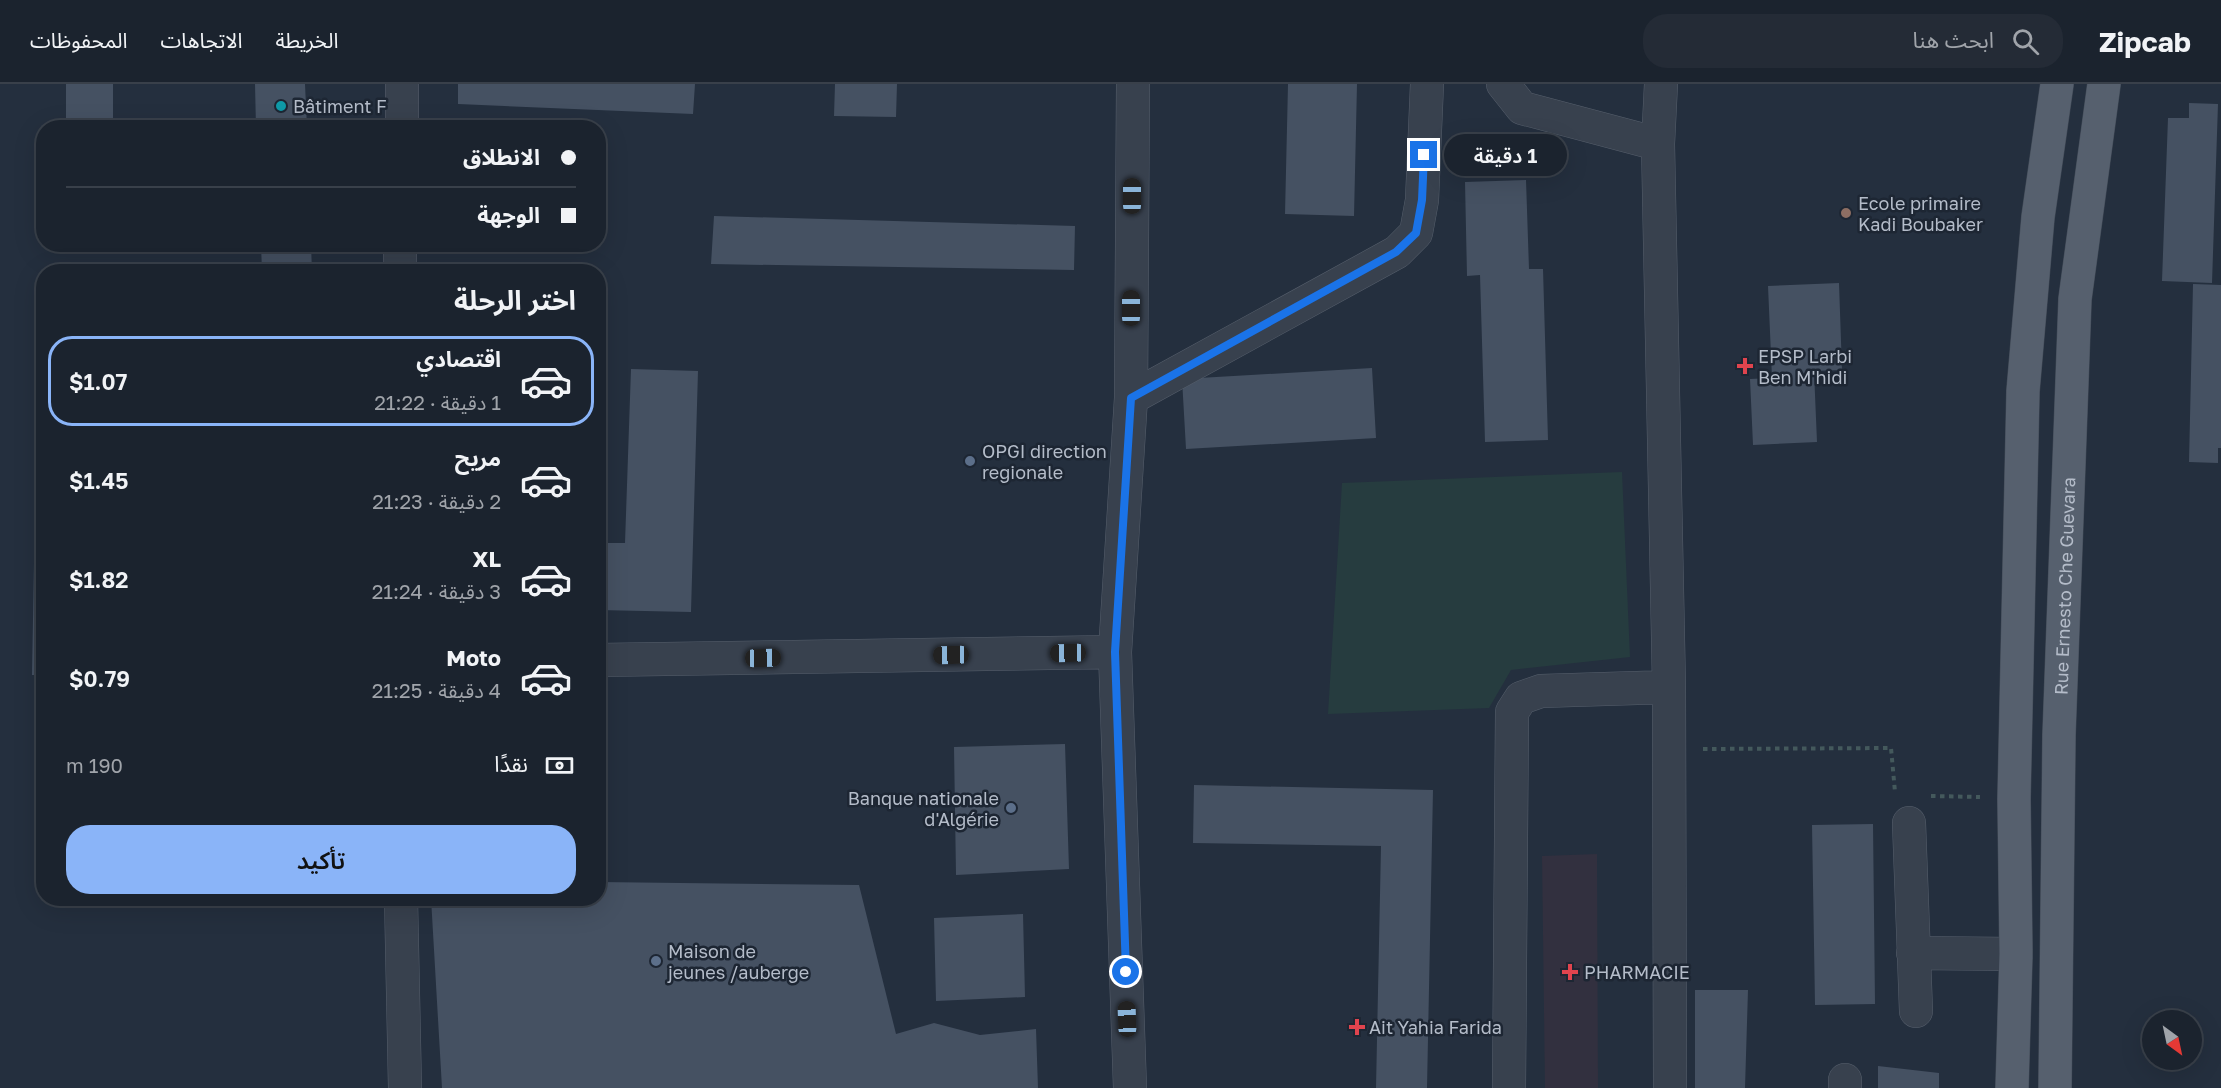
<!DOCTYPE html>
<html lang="ar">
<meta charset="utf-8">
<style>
body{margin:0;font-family:"Golos Text","Noto Sans Arabic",sans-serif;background:#242b36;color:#f1f3f6;direction:rtl;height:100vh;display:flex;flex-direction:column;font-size:22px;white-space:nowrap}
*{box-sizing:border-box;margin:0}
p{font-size:20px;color:#a0a4aa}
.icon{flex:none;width:33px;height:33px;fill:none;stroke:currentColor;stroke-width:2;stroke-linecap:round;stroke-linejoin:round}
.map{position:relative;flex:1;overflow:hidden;direction:ltr}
.side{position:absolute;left:36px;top:180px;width:570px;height:642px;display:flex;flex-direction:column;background:#1b232e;border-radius:24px;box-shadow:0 6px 24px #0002,0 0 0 2px #39404a;direction:rtl}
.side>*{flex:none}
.hud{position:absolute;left:36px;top:36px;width:570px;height:132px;border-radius:24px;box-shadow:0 6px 24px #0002,0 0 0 2px #39404a;direction:rtl;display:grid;align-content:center;height:132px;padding:0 30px;background:#1b232e}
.needle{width:39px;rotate:147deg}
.buttons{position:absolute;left:2142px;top:926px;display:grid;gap:12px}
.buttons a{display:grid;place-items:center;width:60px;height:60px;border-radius:50%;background:#1b232e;box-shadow:0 6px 24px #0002,0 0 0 2px #39404a;font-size:30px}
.end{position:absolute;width:27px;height:27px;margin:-14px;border:8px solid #1a73e8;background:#fff;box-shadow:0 0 0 3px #fff}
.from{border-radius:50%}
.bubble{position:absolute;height:42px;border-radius:21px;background:#1b232e;box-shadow:0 6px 24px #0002,0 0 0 2px #39404a;font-size:20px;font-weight:600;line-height:42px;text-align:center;direction:rtl}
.car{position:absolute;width:18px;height:36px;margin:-18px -9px;border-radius:8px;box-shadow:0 0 4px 2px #0007;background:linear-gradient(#222 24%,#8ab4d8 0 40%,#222 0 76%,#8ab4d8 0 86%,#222 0)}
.hud b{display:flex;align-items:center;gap:21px;height:57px;font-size:22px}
.hud b+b{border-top:2px solid #39404a}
.hud i{width:15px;height:15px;background:#f1f3f6}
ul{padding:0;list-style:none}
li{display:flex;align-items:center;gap:18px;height:90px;margin:0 12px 9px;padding:0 18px;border:3px solid transparent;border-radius:24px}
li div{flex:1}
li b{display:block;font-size:22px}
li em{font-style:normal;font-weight:600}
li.current{border-color:#8ab4f8}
li>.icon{width:54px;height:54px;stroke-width:1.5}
h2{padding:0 30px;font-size:27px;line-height:72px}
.pay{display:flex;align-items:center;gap:15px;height:66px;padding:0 30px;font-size:22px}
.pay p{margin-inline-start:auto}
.cta{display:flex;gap:12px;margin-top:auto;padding:12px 30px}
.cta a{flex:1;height:69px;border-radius:24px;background:#8ab4f8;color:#111;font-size:24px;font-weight:600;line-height:69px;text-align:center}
header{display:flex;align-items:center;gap:36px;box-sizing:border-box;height:84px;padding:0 30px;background:#1b232e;border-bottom:2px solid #39404a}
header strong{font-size:28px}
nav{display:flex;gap:33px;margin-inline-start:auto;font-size:21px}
.search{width:420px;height:54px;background:#242b36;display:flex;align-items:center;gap:15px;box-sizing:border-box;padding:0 21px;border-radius:24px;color:#a0a4aa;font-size:22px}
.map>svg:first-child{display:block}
.medical{fill:#32303f}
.green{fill:#263c3f}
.building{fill:#455162}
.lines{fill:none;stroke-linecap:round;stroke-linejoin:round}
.minor-casing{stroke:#565f6c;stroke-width:34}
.major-casing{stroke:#414a57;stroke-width:34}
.path{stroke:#44595c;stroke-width:4;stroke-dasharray:4.5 4.5;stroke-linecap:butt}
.minor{stroke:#38414e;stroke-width:33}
.major{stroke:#56606e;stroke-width:33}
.route{stroke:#1a73e8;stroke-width:8}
.culture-dot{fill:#0f9aa8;stroke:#1d2633;stroke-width:2}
.education-dot{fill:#8d6e63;stroke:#1d2633;stroke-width:2}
.health-dot{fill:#e0444e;stroke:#1d2633;stroke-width:2}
.service-dot{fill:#5c6f8a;stroke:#1d2633;stroke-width:2}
.labels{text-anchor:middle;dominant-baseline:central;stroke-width:5;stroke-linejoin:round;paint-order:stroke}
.poi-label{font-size:18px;fill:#b4bcc9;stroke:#1d2633;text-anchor:start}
.street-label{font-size:18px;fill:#b4bcc9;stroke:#1d2633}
</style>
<header>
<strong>Zipcab</strong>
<div class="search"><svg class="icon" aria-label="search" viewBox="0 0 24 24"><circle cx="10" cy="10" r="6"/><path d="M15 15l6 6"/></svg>ابحث هنا</div>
<nav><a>الخريطة</a><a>الاتجاهات</a><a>المحفوظات</a></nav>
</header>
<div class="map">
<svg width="2221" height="1004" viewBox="0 0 2221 1004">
<rect width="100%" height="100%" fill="#242f3e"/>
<path class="medical" d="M1597,770l1,234h-53l-3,-232z"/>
<path class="green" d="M1622,388l8,185 -119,13 -22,38 -161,6 14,-231z"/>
<path class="building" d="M66,0h47v44h-47z
M255,0h50l2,44h-51z
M458,0h237l-2,30 -235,-10z
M835,0h62l-1,33 -62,-1z
M1288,0h69l-3,132 -69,-2z
M2189,19l29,1 -6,179 -50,-2 6,-163h21z
M1526,96l3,89h14l5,171 -63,2 -5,-167 -13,1 -2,-94z
M714,132l361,10 -1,44 -363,-6z
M261,160h50l1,28h-50z
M39,199h5v392h-12z
M1839,199l3,87 -28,1 3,71 -64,3 -3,-66 22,-1 -4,-92z
M2193,200l28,1v163h-3v15l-29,-1z
M1372,284l4,70 -190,11 -4,-70z
M631,285l67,2 -7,241 -93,-2v-67h27z
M1065,660l4,125 -113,6 -2,-128z
M1194,701l239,5 -6,298h-51l5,-242 -188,-3z
M1873,740l2,180 -60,1 -3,-180z
M598,798l261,3 37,149 38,-11 46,12 56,-6 2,59h-596l-11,-190h167z
M1023,830l2,83 -89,4 -2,-83z
M1695,906h53l-3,98h-50z
M1878,982l61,7v15h-61z"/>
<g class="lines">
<g class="minor-casing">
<path id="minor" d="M1503,0l19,24 136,36
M1661,0l-3,60 11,543 1,401
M402,44v-44
M400,188v-28
M1131,314l266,-146 19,-19 6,-33 5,-116
M598,576l517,-8
M1909,739l7,188
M401,814l4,190
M1913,869l103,1
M1130,1004l-15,-436 16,-254 2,-314
M1509,1004l3,-376 9,-14 20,-7 128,-4
M1845,1004v-8"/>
</g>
<g class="major-casing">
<g id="major">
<path d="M2012,1004l4,-134 -2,-155 9,-408 15,-174 19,-133"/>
<path id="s1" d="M2055,1004l4,-353 16,-436 29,-215"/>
</g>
</g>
<path class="path" d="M1703,665l188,-1 4,44
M1931,712l49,1"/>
<use href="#minor" class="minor"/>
<use href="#major" class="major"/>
</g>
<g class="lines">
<path class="route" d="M1126,888l-11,-320 16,-254 265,-146 20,-19 6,-33 2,-45"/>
</g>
<circle class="culture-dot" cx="281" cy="22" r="6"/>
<circle class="education-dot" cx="1846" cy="129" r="6"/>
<g class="health-dot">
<path d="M1742 273h6v6h6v6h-6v6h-6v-6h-6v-6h6z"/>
<path d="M1567 879h6v6h6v6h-6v6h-6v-6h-6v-6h6z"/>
<path d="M1354 934h6v6h6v6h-6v6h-6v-6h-6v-6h6z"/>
</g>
<g class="service-dot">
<circle cx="970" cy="377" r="6"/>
<circle cx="1011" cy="724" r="6"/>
<circle cx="656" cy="877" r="6"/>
</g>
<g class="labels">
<g class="poi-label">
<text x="293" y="22">Bâtiment F</text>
<text x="1858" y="119">Ecole primaire<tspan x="1858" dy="21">Kadi Boubaker</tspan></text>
<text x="1758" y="272">EPSP Larbi<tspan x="1758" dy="21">Ben M'hidi</tspan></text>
<text x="982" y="367">OPGI direction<tspan x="982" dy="21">regionale</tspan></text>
<text x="999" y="714" text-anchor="end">Banque nationale<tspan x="999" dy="21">d'Algérie</tspan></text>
<text x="668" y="867">Maison de<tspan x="668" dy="21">jeunes /auberge</tspan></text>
<text x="1584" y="888">PHARMACIE</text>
<text x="1369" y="943">Ait Yahia Farida</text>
</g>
<g class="street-label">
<text stroke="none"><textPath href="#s1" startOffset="502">Rue Ernesto Che Guevara</textPath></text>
</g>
</g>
</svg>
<div class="buttons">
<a><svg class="needle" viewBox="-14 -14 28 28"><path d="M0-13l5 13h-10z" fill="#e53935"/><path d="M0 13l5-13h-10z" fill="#a0a4aa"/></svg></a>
</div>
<i class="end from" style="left:1126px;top:888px"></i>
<i class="end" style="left:1424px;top:71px"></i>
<div class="bubble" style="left:1444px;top:50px;width:123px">1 دقيقة</div>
<i class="car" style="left:1132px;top:112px;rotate:0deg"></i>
<i class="car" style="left:1131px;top:224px;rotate:0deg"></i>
<i class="car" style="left:1068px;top:569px;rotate:269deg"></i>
<i class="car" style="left:951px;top:571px;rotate:269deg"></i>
<i class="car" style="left:763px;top:574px;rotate:89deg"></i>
<i class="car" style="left:1127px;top:935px;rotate:358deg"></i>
<div class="hud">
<b><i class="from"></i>الانطلاق</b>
<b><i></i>الوجهة</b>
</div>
<section class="side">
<h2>اختر الرحلة</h2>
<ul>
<li class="current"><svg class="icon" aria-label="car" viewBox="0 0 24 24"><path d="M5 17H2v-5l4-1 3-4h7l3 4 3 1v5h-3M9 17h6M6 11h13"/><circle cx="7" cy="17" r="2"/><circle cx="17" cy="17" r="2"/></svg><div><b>اقتصادي</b><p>1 دقيقة · 21:22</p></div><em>$1.07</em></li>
<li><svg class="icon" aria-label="car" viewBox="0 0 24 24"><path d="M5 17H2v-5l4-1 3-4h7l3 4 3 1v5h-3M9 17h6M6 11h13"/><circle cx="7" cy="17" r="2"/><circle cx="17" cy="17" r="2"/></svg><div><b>مريح</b><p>2 دقيقة · 21:23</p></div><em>$1.45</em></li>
<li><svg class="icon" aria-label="car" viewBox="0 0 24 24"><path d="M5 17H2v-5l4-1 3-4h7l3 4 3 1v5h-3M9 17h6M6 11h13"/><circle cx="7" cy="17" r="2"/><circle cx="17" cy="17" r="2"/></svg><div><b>XL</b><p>3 دقيقة · 21:24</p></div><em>$1.82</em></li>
<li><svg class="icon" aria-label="car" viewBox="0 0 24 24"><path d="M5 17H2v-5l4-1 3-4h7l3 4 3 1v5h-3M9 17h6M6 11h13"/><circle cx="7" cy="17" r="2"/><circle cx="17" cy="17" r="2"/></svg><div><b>Moto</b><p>4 دقيقة · 21:25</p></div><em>$0.79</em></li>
</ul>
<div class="pay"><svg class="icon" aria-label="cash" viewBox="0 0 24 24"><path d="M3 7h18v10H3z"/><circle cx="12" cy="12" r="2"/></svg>نقدًا<p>190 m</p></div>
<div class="cta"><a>تأكيد</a></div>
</section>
</div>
